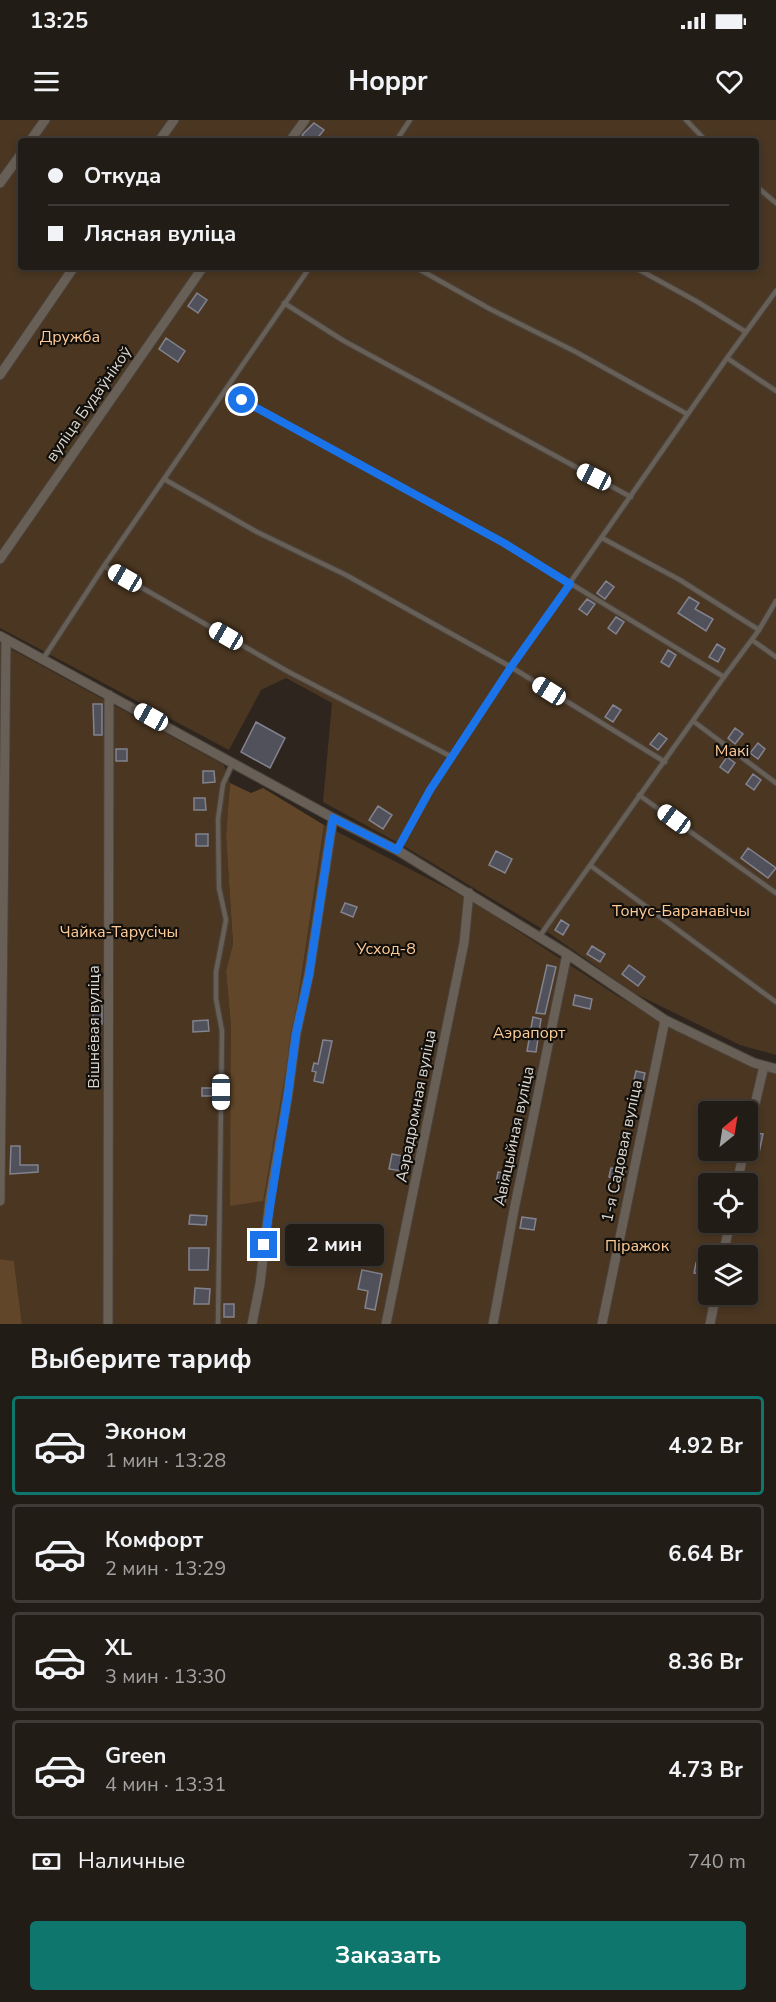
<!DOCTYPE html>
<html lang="ru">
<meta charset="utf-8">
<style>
body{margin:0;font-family:"Nunito Sans",sans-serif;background:#2e2923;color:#f1f3f6;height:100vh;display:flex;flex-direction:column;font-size:22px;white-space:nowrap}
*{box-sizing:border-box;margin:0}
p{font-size:20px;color:#a2a1a1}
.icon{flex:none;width:33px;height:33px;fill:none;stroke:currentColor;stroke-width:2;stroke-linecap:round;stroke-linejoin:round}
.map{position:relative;height:1204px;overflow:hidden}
.details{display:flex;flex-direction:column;background:#221c16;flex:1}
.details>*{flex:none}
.guide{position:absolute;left:18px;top:18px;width:741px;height:132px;border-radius:6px;box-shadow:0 3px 9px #0003,0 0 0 2px #3f3a35;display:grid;align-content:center;height:132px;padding:0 30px;background:#221c16}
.needle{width:39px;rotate:30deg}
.buttons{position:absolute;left:698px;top:981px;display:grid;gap:12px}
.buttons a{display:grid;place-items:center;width:60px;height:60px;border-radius:6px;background:#221c16;box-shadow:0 3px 9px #0003,0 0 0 2px #3f3a35;font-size:30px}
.end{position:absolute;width:27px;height:27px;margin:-14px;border:8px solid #1a73e8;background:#fff;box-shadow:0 0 0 3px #fff}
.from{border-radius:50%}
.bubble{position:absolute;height:42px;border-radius:6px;background:#221c16;box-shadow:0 3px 9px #0003,0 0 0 2px #3f3a35;font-size:20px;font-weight:700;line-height:42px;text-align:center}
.car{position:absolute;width:18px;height:36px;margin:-18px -9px;border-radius:8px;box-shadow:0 0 4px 2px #0007;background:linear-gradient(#fff 24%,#345 0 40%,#fff 0 76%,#345 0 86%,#fff 0)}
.guide b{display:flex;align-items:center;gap:21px;height:57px;font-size:22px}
.guide b+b{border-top:2px solid #3f3a35}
.guide i{width:15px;height:15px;background:#f1f3f6}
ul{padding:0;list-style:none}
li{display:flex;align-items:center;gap:18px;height:99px;margin:0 12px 9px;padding:0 18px;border:3px solid #3f3a35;border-radius:6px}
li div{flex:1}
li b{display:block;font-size:22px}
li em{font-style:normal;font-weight:700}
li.on{border-color:#0f766e}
li>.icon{width:54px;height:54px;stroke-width:1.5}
h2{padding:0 30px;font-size:27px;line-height:72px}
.pay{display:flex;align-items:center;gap:15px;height:66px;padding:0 30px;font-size:22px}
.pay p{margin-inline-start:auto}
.button{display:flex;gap:12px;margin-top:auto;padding:12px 30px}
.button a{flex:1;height:69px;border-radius:6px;background:#0f766e;color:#fff;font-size:24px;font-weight:700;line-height:69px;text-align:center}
.status{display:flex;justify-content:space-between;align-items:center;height:42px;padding:0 30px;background:#221c16;direction:ltr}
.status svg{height:16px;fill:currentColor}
header{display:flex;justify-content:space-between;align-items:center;height:78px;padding:0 30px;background:#221c16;font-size:27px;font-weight:700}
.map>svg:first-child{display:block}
.green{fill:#4a3621;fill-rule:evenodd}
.forest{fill:#614629}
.building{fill:#51515c;stroke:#83838f;stroke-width:1.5}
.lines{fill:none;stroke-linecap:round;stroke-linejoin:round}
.lane-casing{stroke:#49433c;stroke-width:7}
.street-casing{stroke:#49433c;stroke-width:11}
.lane{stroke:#685f56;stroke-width:4.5}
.street{stroke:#685f56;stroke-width:9}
.route{stroke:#1a73e8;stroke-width:8}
.labels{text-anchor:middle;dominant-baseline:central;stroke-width:4.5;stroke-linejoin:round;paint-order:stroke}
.park-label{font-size:16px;fill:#fecb98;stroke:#13100c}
.street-label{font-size:16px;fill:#dbd6d0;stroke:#13100c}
</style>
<div class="status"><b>13:25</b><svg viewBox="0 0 49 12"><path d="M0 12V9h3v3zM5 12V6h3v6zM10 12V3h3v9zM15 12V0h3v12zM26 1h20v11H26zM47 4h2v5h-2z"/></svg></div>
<header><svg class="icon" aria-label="menu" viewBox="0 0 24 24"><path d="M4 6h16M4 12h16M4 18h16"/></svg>Hoppr<svg class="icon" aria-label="heart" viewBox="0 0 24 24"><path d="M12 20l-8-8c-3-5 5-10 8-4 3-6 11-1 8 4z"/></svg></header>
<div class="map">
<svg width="776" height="1204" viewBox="0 0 776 1204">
<rect width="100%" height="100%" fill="#2e261e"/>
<path class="green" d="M0,0h776v935l-36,-10 -106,-52 -85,-60 -147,-88 -79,-43 9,-99 -46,-25 -25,12 -32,60 -229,-122zM21,21h735v126h-735z
M0,523l224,122 6,18 -4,53 7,108 -7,27 5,56 64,-9 29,-193 148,76 144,94 59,35 101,43v251h-754l-8,-63 -14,-2zM708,992h39v38h-39zM708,1064h39v38h-39zM708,1136h39v38h-39z"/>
<path class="forest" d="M230,663l21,10 12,-5 61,37 -29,193 -32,183 -33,5 1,-179 -5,-56 7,-27 -7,-108z
M0,1139l14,2 8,63h-22z"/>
<path class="building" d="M314,3l10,7 -9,11h-5l-8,-6z
M197,173l10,7 -9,13 -10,-7z
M166,218l19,13 -7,11 -19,-13z
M606,461l8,6 -9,12 -8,-6z
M689,477l10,6 -4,6 18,10 -7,12 -28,-18z
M587,479l8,5 -8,11 -8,-6z
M616,497l8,5 -8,12 -8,-6z
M717,524l8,5 -7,13 -9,-5z
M668,530l8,5 -7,12 -8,-5z
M93,584h9v31h-8z
M613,585l8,5 -8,12 -8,-5z
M256,602l29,16 -15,30 -29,-16z
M735,608l8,6 -8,10 -7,-6z
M659,613l8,6 -9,11 -8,-6z
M758,623l7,6 -7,10 -8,-6z
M116,629h11v12h-11z
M727,637l8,6 -7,10 -8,-6z
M203,651h11l1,11 -12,1z
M753,654l8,6 -7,10 -8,-6z
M194,678h11l1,12h-12z
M378,686l14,9 -9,14 -14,-9z
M196,714h12v12h-12z
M748,728l28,20 -8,10 -27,-20z
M496,731l16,8 -7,14 -16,-8z
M345,783l12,4 -4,10 -12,-5z
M561,800l8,5 -6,10 -8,-5z
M592,826l13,8 -5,8 -13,-8z
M547,845l9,2 -11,47 -9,-1z
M629,845l16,12 -7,9 -16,-12z
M575,875l17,4 -2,10 -17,-4z
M93,886h9v18h-9z
M533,897l8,2 -5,33 -9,-1z
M208,900l1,11 -16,1v-11z
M323,920l9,1 -9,42 -9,-2 2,-9 -4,-1 2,-8 4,1z
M636,951l9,2 -4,18 -9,-2z
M202,968h15v8h-15z
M755,1013l8,1 -5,24 -8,-1z
M11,1026h9v19h18v7l-28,2z
M392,1034l11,2 -2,15 -12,-2z
M611,1048l14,2 -2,10 -14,-3z
M498,1052l14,2 -7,28 -9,-1 4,-18h-4z
M190,1095l17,1 -1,9 -17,-1z
M522,1097l14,2 -2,11 -14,-2z
M189,1128h20l-1,22h-19z
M696,1143l12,3v10l-14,-3z
M362,1150l20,4 -7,36 -10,-2 3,-17 -10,-2z
M195,1168l15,1 -1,15h-15z
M224,1184h10v13h-10z"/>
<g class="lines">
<g class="lane-casing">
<path id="lane" d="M686,0l20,21
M396,21l14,-21
M756,66l20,17
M415,147l75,42 86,43 111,62
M634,147l62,34 50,31
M284,183l60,38 287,156
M727,238l49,33
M225,270l279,153 220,134
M164,359l93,53 89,43 165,92 154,95
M602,418l78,42 79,50
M104,446l183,105 165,86
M752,520l24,17
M43,539l61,-93 206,-299
M693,601l83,62
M639,675l137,98
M397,730l33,-60 81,-123 216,-309 49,-67
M591,746l185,136
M539,817l185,-260 35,-47 17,-29
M218,1204l4,-293 -6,-32v-27l10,-52 -7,-32 -1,-69 5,-35 10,-22"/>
</g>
<g class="street-casing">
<path id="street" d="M30,21l15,-21
M159,21l15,-21
M290,21l15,-21
M0,63l21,-29
M0,255l74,-108
M0,439l203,-292
M0,516l333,182 64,32 170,104 98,66 89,43 22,6
M747,1018l17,-72
M737,1064l7,-34
M0,1081l6,-562
M723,1136l7,-34
M108,1204l1,-629
M252,1204l8,-40 10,-85 18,-105 8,-60 13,-60 24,-156
M386,1204l78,-381 5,-50
M493,1204l21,-114 53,-256
M602,1204l63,-304
M710,1204l6,-30"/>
</g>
<use href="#lane" class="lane"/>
<use href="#street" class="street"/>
</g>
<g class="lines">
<path class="route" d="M242,280l262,143 66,41 -59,83 -81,123 -33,60 -64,-32 -24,157 -13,59 -8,60 -24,151"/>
</g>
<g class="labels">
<g class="park-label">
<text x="70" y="217">Дружба</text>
<text x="732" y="631">Макі</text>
<text x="681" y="791">Тонус-Баранавічы</text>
<text x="119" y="812">Чайка-Тарусічы</text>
<text x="386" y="829">Усход-8</text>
<text x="529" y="913">Аэрапорт</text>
<text x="637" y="1126">Піражок</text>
</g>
<g class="street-label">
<text transform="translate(89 284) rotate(-55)">вуліца Будаўнікоў</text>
<text transform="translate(94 907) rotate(-90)">Вішнёвая вуліца</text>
<text transform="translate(416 986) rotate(-79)">Аэрадромная вуліца</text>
<text transform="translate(514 1016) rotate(-78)">Авіяцыйная вуліца</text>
<text transform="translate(622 1031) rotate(-78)">1-я Садовая вуліца</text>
</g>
</g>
</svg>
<div class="buttons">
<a><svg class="needle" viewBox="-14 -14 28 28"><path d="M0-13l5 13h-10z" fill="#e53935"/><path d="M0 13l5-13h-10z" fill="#a2a1a1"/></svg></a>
<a><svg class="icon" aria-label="locate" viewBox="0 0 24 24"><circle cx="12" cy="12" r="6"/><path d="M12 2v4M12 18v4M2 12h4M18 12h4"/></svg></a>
<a><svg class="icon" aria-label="layers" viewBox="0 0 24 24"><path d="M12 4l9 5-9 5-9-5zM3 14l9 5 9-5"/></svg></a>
</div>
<i class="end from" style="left:242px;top:280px"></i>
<i class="end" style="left:264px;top:1125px"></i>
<div class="bubble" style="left:285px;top:1104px;width:99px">2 мин</div>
<i class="car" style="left:594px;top:357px;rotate:297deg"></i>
<i class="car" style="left:125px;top:458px;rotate:300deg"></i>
<i class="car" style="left:226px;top:516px;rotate:300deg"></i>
<i class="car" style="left:549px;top:571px;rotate:302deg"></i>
<i class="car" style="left:151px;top:597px;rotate:299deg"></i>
<i class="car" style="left:674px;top:699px;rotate:306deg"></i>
<i class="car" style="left:221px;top:972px;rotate:180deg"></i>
<div class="guide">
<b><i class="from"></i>Откуда</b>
<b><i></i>Лясная вуліца</b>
</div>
</div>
<section class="details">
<h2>Выберите тариф</h2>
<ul>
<li class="on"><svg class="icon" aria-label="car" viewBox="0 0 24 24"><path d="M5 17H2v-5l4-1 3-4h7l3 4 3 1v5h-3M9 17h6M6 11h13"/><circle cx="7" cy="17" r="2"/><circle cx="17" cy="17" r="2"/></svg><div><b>Эконом</b><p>1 мин · 13:28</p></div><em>4.92 Br</em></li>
<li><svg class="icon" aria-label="car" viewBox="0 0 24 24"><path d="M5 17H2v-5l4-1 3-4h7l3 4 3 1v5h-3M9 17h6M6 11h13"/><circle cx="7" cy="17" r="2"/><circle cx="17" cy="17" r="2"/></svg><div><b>Комфорт</b><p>2 мин · 13:29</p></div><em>6.64 Br</em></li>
<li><svg class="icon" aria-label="car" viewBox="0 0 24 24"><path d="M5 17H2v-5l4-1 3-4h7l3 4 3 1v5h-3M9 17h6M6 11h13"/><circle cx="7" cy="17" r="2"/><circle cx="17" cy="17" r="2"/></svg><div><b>XL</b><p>3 мин · 13:30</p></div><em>8.36 Br</em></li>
<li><svg class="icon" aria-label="car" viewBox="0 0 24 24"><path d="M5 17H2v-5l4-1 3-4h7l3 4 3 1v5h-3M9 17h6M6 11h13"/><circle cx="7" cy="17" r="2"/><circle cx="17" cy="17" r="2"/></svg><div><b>Green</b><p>4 мин · 13:31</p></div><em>4.73 Br</em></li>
</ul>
<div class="pay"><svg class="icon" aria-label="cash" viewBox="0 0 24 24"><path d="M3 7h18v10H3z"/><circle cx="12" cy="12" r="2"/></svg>Наличные<p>740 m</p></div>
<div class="button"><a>Заказать</a></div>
</section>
